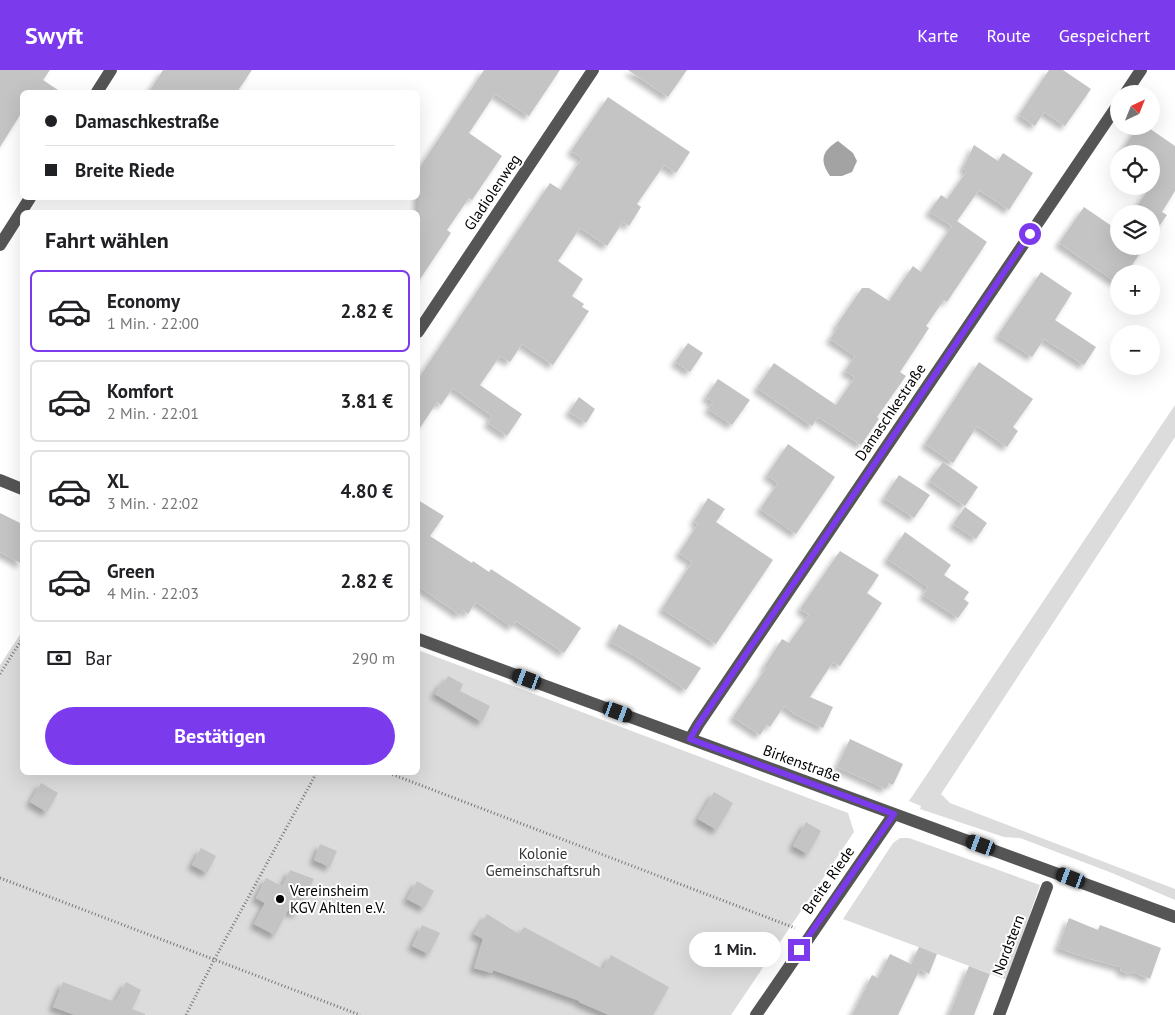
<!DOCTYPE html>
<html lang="de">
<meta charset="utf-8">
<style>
body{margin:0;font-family:"PT Sans",sans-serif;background:#f6f6f6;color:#202124;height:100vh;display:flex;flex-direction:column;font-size:19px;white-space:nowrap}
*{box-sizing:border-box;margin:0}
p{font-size:16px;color:#757577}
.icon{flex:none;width:28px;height:28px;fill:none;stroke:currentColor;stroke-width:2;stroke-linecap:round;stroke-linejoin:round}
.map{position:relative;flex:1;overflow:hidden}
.details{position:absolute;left:20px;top:140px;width:400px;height:565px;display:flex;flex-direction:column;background:#fff;border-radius:8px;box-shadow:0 5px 20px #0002}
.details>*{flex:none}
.banner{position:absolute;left:20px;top:20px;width:400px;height:110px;border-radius:8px;box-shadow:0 5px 20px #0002;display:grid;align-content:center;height:110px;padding:0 25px;background:#fff}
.needle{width:32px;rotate:43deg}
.fabs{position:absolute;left:1110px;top:15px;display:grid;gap:10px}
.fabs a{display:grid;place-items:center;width:50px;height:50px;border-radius:50%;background:#fff;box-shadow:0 5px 20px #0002;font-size:25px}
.end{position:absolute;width:22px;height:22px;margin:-11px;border:6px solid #7c3aed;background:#fff;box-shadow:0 0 0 2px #fff}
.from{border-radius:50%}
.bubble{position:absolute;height:35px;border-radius:18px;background:#fff;box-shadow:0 5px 20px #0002;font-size:16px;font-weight:800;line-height:35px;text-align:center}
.car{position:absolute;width:15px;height:30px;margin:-15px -8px;border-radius:6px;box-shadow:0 0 4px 1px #0007;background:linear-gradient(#222 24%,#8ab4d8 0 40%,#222 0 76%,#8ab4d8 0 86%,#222 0)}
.banner b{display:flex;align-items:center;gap:18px;height:48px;font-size:19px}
.banner b+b{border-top:1px solid #e0e0e0}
.banner i{width:12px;height:12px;background:#202124}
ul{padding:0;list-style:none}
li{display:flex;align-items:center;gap:15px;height:82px;margin:0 10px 8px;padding:0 15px;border:2px solid #e0e0e0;border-radius:8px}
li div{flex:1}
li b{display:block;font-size:19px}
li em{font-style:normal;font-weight:800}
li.on{border-color:#7c3aed}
li>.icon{width:45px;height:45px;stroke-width:1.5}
h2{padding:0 25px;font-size:22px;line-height:60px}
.pay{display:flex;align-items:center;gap:12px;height:55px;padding:0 25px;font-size:19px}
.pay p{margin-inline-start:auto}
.action{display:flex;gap:10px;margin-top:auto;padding:10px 25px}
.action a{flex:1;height:58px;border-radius:30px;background:#7c3aed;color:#fff;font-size:20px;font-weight:800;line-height:58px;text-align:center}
header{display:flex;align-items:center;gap:30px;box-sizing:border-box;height:70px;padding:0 25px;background:#7c3aed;color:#fff}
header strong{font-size:24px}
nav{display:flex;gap:28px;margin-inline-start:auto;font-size:18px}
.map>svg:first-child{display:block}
.green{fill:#dcdcdc}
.water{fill:#a3a3a3}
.building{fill:#c4c4c4;filter:url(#shadow)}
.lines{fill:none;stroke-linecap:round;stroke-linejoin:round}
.path{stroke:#777;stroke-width:3;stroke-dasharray:1 2.5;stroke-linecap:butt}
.minor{stroke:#555;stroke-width:12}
.route{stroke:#7c3aed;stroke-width:6}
.poi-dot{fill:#000;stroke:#fff;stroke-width:2}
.labels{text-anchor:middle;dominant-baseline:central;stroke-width:4;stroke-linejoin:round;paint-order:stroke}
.street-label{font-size:15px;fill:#000;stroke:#fff}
.park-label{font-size:15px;fill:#333;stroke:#fff}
.poi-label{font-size:15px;fill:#000;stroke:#fff;text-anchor:start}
</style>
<header>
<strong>Swyft</strong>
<nav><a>Karte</a><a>Route</a><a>Gespeichert</a></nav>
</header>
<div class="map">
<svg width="1175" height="945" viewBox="0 0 1175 945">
<defs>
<filter id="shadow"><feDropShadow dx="-4.5" dy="4.5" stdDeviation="2.5" flood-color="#0004"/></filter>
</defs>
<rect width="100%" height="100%" fill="#fff"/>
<path class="green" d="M1175,335v32l-234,357 9,9 225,86v11l-63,-27 -92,-35 -16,-1 -84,-28 1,-3 -12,-5z
M21,563h1v139h396v-122l430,163 6,19 -123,183h-731v-350z
M900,768h9l131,47 -33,95 -164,-61 50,-76z"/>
<path class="water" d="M838,71l15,12 4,8 -5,11 -10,4h-12c-11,-16 -8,-25 8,-35z"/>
<path class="building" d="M0,0h50l-7,10 18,12h-39v20l-22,35z
M163,0h89l-15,22h-88z
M484,0h76l-31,46 -34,-22 -26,39 33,23 -30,44 -3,-2 -22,32 4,3 -33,49v-112z
M628,0h59l-19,27z
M1049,0h14l28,19 -26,37 -21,-14 -9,14 -16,-11z
M608,27l82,55 -14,21 -12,-8 -27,39 4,3 -12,19 -6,-4 -16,24 -27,-18 -22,33 25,18 -11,17 12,8 -2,3 7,4 -36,54 -31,-21 -12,18 -10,-6 -20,29 42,29 -15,22 -19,-13 4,-7 -39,-28 -12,17 -4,-3 -19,29v-52l132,-196 11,7 21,-32 -11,-7z
M1138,56h8l29,20v45l-13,21 5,3 -16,23v-24h-20l20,-28v-32h-31z
M974,75l24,16 5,-8 30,20 -24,37 -30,-20 -22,31 30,21 -40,60 -3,-2 -18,26 3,2 -29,44 6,4 -29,41 2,2 -18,26 -43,-28 -6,9 -55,-38 17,-25 62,42 19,-28 -10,-6 10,-15 -25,-17 8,-12 -2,-1 26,-38h7l20,13 24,-35 8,6 31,-46 -23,-14 12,-17 6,4 20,-28 -4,-3z
M1084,137l35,24v15h26l-18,26 -1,-1 -2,3h-5l-2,9 -58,-40z
M1041,202l31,21 -17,27 41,27 -12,18 -40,-26 -12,18 -34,-22z
M688,273l15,10 -13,19 -15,-10z
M979,292l54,37 -20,28 5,4 -11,16 -30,-21 -24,37 -28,-19z
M718,309l32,21 -18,25 -24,-16 5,-7 -7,-5z
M579,327l16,12 -9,14 -17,-11z
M788,374l47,33 -39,57 -36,-25 18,-26 -11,-8z
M943,392l35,25 -13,19 -36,-25z
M899,405l31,20 -16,23 -30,-20z
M708,428l17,11 -9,13 57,38 -57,84 -54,-35 30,-47 -13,-9 19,-29 -4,-3z
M418,430l26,16 -14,20 42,27 1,-2 16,11 2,-3 90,59 -17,25 -48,-32 -4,6 -36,-25 -8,12 -5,-4 -3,5 -42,-29z
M965,437l22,16 -11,16 -23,-15z
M0,443l22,11v40l-22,-12z
M905,462l46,33 -7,10 25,17 -5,7 5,4 -11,15 -35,-23 5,-8 -41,-28z
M840,481l39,24 -12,18 15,10 -42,63 -7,-4 -23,35 23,10 -10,21 -27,-13 -12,-9 -14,21 -3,-2 -7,10 -27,-18 33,-49 -2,-1 18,-28 7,4 20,-28 -9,-6z
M619,554l82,44 -15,22 -51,-34 -25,-14z
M448,606l15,8 -3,7 30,15 -8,16 -47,-28 7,-12 2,1z
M850,669l53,25 -10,21 -4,-2 -3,6 -49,-22z
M41,713l17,10 -11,19 -17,-10z
M714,722l19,11 -16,27 -19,-11z
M806,752l15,9 -13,23 -15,-8z
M320,774l17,7 -7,16 -16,-7z
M201,778l15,8 -9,17 -15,-8z
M290,800l24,9 -18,35 -8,-4 -13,25 -21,-11 11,-21 -9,-5 10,-20 16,8z
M417,811l17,10 -10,17 -17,-9z
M487,844l32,20 5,-7 79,42 8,-14 58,32 -16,28h-44l-30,-13 1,-1 -87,-31 -1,3 -18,-5 9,-29 -9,-5z
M1069,848l29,12 2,-5 61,23 -11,31 -17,-7 -4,2 -8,-3 -1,-4 -33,-9 -29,-10z
M422,855l18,8 -11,21 -17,-8z
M919,877l18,7 -8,20 -9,-5 -22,46h-46l20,-40 6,3 12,-24 21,10z
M969,896l21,8 -16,41h-25z
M63,912l52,20 11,-20 15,8 -9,19 13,5v1h-70l-22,-8z"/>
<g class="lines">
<path class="path" d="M0,604l22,-35
M386,702l409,156
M0,808l360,137
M186,945l28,-55 103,-188"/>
<path class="minor" d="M97,22l14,-22
M1125,24l16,-24
M0,175l30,-47
M418,262l175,-262
M0,410l22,9
M418,569l757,278
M690,669l8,-14 421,-622
M756,945l138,-201
M999,945l48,-128"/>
</g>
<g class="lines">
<path class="route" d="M799,880l95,-136 -204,-75 8,-14 332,-491"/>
</g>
<circle class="poi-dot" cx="280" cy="829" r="5"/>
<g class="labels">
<g class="street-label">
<text transform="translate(492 122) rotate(-56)">Gladiolenweg</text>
<text transform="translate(890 342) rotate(-56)">Damaschkestraße</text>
<text transform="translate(802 693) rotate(20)">Birkenstraße</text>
<text transform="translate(828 810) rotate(-55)">Breite Riede</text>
<text transform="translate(1008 875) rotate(-69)">Nordstern</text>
</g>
<g class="park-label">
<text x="543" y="783">Kolonie<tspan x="543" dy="17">Gemeinschaftsruh</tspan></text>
</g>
<g class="poi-label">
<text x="290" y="820">Vereinsheim<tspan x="290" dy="17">KGV Ahlten e.V.</tspan></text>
</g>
</g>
</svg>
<div class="fabs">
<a><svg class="needle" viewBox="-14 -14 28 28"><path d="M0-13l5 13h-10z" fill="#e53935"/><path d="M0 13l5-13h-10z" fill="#757577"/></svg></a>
<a><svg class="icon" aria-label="locate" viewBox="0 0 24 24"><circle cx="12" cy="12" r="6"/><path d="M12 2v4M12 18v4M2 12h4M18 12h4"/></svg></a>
<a><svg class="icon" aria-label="layers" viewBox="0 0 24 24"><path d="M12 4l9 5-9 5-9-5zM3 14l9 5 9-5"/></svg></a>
<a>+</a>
<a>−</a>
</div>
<i class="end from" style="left:1030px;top:164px"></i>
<i class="end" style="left:799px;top:880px"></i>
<div class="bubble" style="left:689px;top:862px;width:92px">1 Min.</div>
<i class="car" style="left:527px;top:609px;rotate:290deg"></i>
<i class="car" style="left:618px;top:642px;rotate:110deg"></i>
<i class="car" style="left:981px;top:775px;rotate:290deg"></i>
<i class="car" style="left:1071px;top:808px;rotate:291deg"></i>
<div class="banner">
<b><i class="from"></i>Damaschkestraße</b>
<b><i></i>Breite Riede</b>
</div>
<section class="details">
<h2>Fahrt wählen</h2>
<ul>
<li class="on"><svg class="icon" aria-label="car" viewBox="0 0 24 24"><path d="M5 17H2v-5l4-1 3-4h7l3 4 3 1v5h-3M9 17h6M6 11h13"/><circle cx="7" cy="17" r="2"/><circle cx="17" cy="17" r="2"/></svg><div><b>Economy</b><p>1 Min. · 22:00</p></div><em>2.82 €</em></li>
<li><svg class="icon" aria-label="car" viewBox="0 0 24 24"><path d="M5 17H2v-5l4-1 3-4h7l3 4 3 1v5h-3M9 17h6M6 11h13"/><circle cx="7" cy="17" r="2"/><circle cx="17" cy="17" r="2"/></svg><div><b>Komfort</b><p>2 Min. · 22:01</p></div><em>3.81 €</em></li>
<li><svg class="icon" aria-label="car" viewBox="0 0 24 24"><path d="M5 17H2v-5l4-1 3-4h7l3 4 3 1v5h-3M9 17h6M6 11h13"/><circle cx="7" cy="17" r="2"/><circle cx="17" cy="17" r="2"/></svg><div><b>XL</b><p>3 Min. · 22:02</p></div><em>4.80 €</em></li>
<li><svg class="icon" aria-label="car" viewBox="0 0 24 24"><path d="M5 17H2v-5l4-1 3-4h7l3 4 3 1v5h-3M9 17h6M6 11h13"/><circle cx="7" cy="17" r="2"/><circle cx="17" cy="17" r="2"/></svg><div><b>Green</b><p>4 Min. · 22:03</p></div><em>2.82 €</em></li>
</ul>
<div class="pay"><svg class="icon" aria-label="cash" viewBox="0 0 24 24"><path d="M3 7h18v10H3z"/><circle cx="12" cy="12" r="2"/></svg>Bar<p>290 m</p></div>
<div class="action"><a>Bestätigen</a></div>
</section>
</div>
